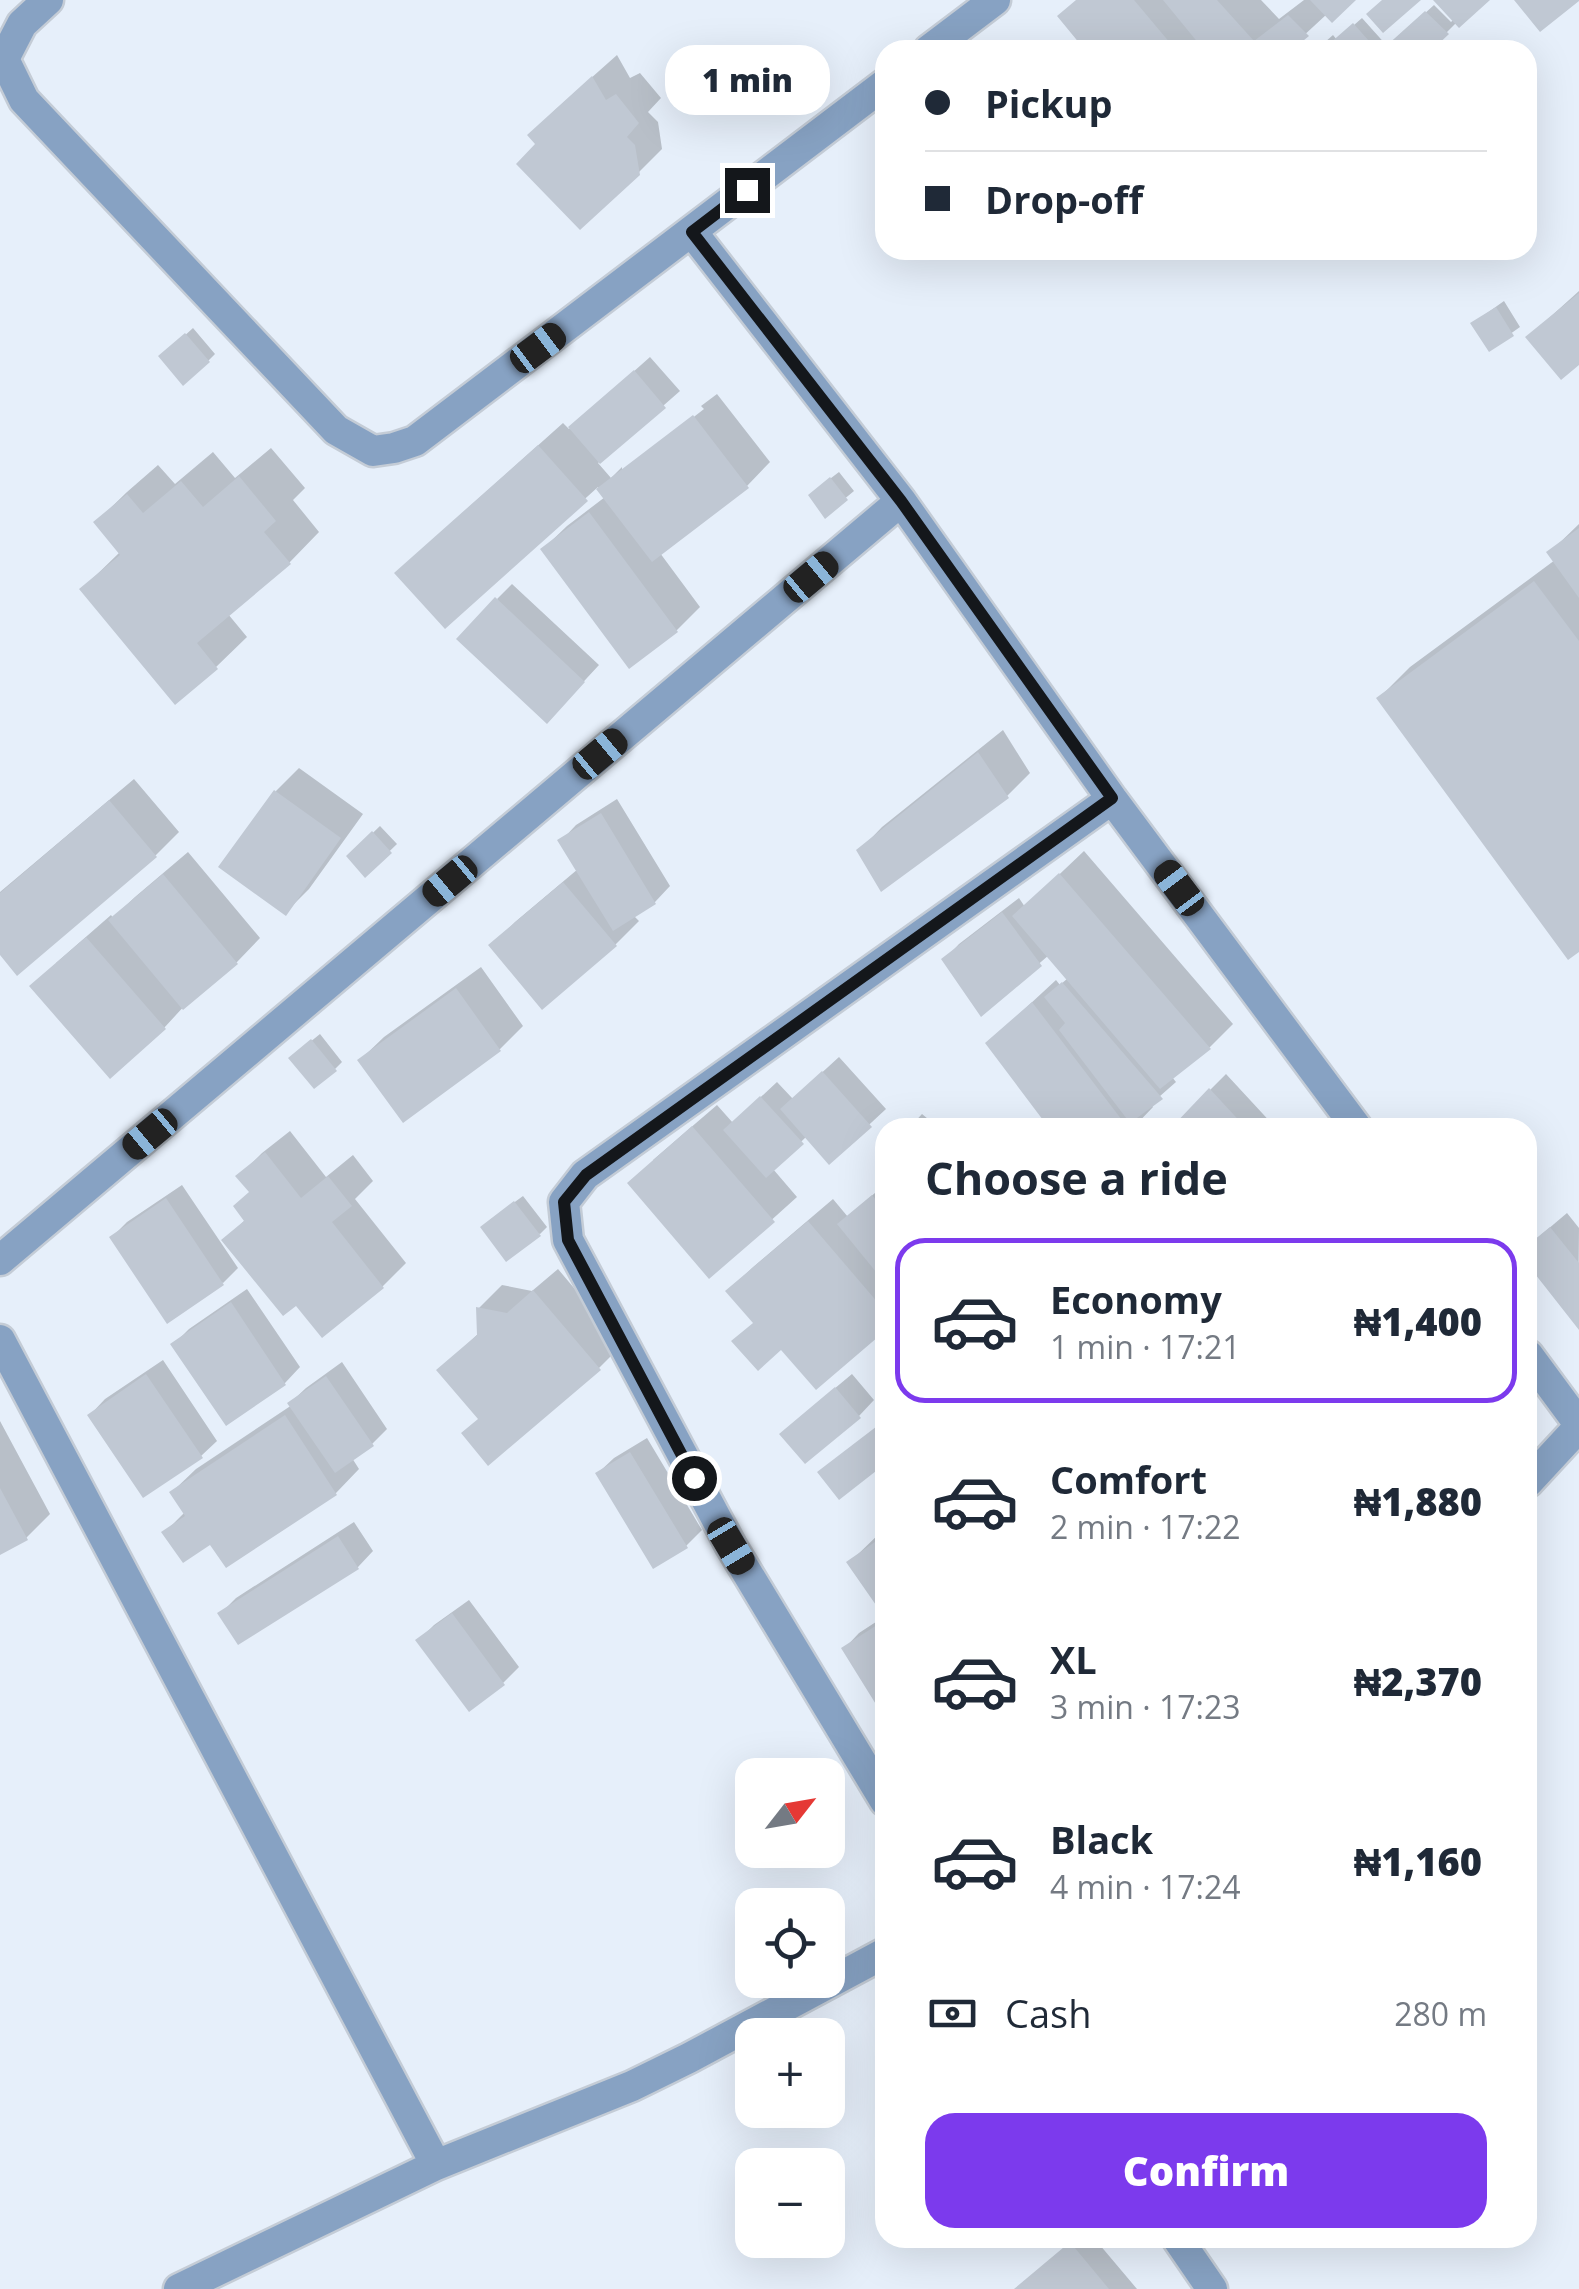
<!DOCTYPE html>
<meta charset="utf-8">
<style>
body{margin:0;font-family:"Open Sans",sans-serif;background:#f2f2f3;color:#1f2937;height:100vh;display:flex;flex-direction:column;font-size:38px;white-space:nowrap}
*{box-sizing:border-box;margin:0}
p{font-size:32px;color:#747a83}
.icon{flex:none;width:55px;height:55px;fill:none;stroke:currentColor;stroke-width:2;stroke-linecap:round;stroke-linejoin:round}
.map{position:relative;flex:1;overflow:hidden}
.side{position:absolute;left:875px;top:1118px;width:662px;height:1130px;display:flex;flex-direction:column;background:#fff;border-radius:30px;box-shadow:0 10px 40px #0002}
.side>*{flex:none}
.top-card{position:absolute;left:875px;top:40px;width:662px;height:220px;border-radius:30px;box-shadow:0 10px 40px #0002;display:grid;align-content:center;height:220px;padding:0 50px;background:#fff}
.needle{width:65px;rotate:59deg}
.buttons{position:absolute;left:735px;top:1758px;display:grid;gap:20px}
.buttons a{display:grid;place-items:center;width:110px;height:110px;border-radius:20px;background:#fff;box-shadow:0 10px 40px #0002;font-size:50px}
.end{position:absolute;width:45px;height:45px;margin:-22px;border:12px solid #14171b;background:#fff;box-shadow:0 0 0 5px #fff}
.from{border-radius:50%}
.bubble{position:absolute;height:70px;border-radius:30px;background:#fff;box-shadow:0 10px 40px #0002;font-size:32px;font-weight:800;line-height:70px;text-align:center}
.car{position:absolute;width:30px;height:60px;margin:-30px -15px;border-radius:12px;box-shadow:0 0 8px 2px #0007;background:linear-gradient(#222 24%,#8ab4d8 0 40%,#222 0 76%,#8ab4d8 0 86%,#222 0)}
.top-card b{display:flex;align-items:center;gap:35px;height:95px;font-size:38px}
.top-card b+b{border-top:2px solid #e0e1e3}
.top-card i{width:25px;height:25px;background:#1f2937}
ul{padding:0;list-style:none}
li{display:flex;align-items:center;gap:30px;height:165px;margin:0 20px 15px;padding:0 30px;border:5px solid transparent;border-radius:30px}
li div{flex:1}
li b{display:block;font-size:38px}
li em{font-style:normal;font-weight:800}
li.selected{border-color:#7c3aed}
li>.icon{width:90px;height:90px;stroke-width:1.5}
h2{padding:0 50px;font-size:45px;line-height:120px}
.pay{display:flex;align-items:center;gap:25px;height:110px;padding:0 50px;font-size:38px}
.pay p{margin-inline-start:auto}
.action{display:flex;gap:20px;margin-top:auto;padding:20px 50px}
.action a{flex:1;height:115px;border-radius:30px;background:#7c3aed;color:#fff;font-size:40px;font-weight:800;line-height:115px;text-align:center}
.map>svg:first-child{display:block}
.shadow{fill:#0003}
.building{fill:#c0c8d3}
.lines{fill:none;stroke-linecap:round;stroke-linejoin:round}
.minor-casing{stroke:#c4ccd6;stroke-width:35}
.minor{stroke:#87a2c3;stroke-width:30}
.route{stroke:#14171b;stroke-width:12}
</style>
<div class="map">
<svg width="1579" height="2289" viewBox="0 0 1579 2289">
<rect width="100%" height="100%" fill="#e6effa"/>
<path class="shadow" d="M1077,0h184l18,19 25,-19h48l-25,14 -39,36h-200z
M1439,0h47l-29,22 -28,28h-36l-3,-2 -2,2h-72l17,-15 4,5 25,-22 26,29 46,-42 17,17 3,-3z
M617,55l13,23 10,-5 21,25 -13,14 10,10 4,27 -24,24 -100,-28 16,-34z
M1579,291v71l-51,-25z
M1504,301l16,26 -31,22 -16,-26z
M193,328l22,26 -7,7 -39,-11z
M650,357l30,34 -82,72 13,15 11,-11v6l82,-64 -3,-3 16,-12 53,68 -23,24 -87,67 40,54 -23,23 -47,35 -87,-116 24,-23 38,-29 -7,-10 -153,138 -24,-75 142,-127 6,6z
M271,448l34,40 -12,12 26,32 -30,31 -61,51 19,23 -31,30 -40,35 -94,-113 38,-37 -24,-30 31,-30 31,-27 17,19 38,-32 22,26z
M839,472l15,19 -29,24 -7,-27z
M1579,524v425l-200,-251 31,-31 145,-107 -6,-7z
M512,584l87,81 -37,40 -65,-106z
M1003,730l27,43 -23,23 -148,55 23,-24z
M299,768l64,46 -54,75 -24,24 -9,-122z
M134,779l45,53 -23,23 -156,96v-59z
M617,799l53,87 -15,16 -22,13 6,6 -24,24 -124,1 24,-24 63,-53 -17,-28 15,-16z
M380,826l17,18 -31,30 -17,-18z
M1084,851l149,173 -23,23 -38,30 4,5 -25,22 2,3 -20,21h-81l-64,-85 68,-63 4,5 8,-7 -19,-23 -67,58 -38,-53 15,-16 60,-46 6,9z
M188,852l72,86 -23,24 -50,41 -23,25 -108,-65 55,-48 2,3 22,-21z
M481,967l42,59 -23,23 -140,11 24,-23z
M320,1034l22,28 -7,7 -36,-18z
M839,1057l47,52 -56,52 -23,-25 -34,33 24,28 -87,78 -57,-115 64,-55 16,18 44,-41 16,17z
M1226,1074l50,54h-101l36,-39z
M922,1114l17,14h-30z
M290,1131l36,46 27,-22 20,26 -18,18 51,64 -23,23 -61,49 -26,-33 -71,-62 21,-21 6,-28 -13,-15 23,-23z
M885,1184v144l-130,-7 -26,-30 23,-23 81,-69 15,18z
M182,1185l56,83 -15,15 -111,-46 15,-15z
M523,1196l24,31 -7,7 -50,-14z
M1567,1213l12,15 -1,97 -50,-64v-15z
M558,1269l64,76 -23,23 -119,50 -40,-48 40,-38 -1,-24 23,-23 30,6z
M247,1289l53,78 -15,16 -58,39 -54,-77 16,-16z
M163,1360l54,81 -16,15 -111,-41 15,-16z
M342,1362l45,67 -15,15 -20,14 7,11 -23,24 -109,72 -16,-23 -46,-10 20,-20 -13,-20 24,-23 96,-64 -2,-2 16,-15z
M852,1374l22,26 -15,16 -61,3z
M0,1421l50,93 -24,24 -26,14z
M647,1438l55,92 -16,16 -88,-73 16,-15z
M354,1522l19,29 -15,16 -137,46 15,-15z
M885,1528v86l-36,-51z
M469,1600l50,67 -16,16 -85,-42 16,-16z
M885,1616v82l-41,-49 15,-16z
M1076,2238h18l43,51h-120z"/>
<path class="building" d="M1076,0h58l42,50h-91l-28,-34z
M1163,0h54l37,41 34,-26 21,21 -17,14h-88z
M1310,0h46l-24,23z
M1382,0h39l-38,33 -17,-19z
M1433,0h57l-31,28z
M1514,0h65v1l-39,31z
M1425,11l24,23 -17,16h-43l-4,-3z
M1353,23l24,27h-43l-5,-6z
M592,76l14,24 10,-6 23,29 -12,14 8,8 5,30 -60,55 -64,-66 19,-20 -8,-9z
M1579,293v72l-18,15 -36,-43z
M1496,307l18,29 -25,16 -19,-29z
M185,333l25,29 -27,24 -25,-30z
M634,370l32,38 -66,56 -32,-37z
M693,415l56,73 -97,74 -56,-73z
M538,445l50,56 -143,128 -51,-56z
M239,476l37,45 -12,11 27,32 -94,79 21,26 -43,36 -96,-116 41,-34 -27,-33 34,-28 16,19 38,-32 22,26z
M830,477l18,23 -23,19 -17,-24z
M589,512l89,120 -49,37 -89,-120z
M1579,528v70l-33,-46z
M1534,581l45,60v311l-11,8 -192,-262z
M495,597l90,85 -38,42 -91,-85z
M978,752l31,46 -128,94 -25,-42z
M274,790l67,48 -55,78 -68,-49z
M109,800l48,57 -140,119 -17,-21v-62z
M601,813l55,91 -43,27 -56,-91z
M372,831l20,22 -27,25 -19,-22z
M1059,873l152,176 -51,40 -148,-173z
M163,874l75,90 -55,46 -75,-90z
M563,882l54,64 -75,64 -54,-65z
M1002,912l40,54 -61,51 -40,-58z
M86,937l80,92 -56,50 -81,-93z
M1062,982l101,117 -33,24 -71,-93 6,-7 -21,-26z
M456,988l45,63 -98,72 -46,-63z
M1032,1002l96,126h-79l-64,-85z
M311,1039l26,32 -23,18 -26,-31z
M822,1071l50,56 -43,38 -49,-56z
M1209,1088l37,40h-75z
M760,1096l44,48 -38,34 -43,-48z
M692,1126l83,96 -66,57 -82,-96z
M265,1152l36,46 27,-22 24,30 -20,16 52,66 -62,50 -26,-32 -13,10 -62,-76 23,-19 -11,-15 16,-14 -14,-16z
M872,1195l13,16v72l-48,-59z
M166,1198l58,87 -57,39 -58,-87z
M514,1201l27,35 -35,26 -26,-35z
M808,1221l77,90v20l-69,59 -35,-40 -23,21 -27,-30 22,-18 -28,-32z
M1550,1227l29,36v67l-51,-65v-20z
M533,1290l68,80 -113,96 -27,-33 17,-14 -42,-49 41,-35 -1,-28 31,6z
M231,1302l55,83 -60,41 -56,-82z
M146,1374l57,84 -60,40 -56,-83z
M326,1376l48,70 -39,27 -48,-70z
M835,1387l26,31 -56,46 -26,-30z
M285,1415l52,80 -111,73 -16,-23 -27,18 -22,-31 24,-16 -16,-24z
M885,1420v44l-46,36 -22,-28z
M630,1452l58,96 -35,21 -58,-96z
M0,1488l28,52 -28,15z
M885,1535v83l-39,-56z
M338,1536l21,33 -121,76 -21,-32z
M452,1613l53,72 -36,27 -54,-72z
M877,1625l8,13v63l-8,5 -36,-58z
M1070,2242l39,47h-95z"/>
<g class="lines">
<g class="minor-casing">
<path id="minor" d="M48,0l-26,24 -18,35 20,41 312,330 37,21 21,-3 21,-7 470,-357
M929,50l66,-50
M692,232l209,269 211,298 245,329
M0,1260l901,-759
M0,1340l436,825
M1528,1355l51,69
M1528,1482l51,-55
M885,1801l-154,-255 -163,-306 -4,-38 21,-27 527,-376
M1177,2238l35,51
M179,2289l257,-124 196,-79 57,-28 196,-105"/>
</g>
<use href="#minor" class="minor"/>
</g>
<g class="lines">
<path class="route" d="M694,1478l-126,-238 -4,-38 22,-27 526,-377 -211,-297 -209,-269 55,-42"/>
</g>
</svg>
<div class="buttons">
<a><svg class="needle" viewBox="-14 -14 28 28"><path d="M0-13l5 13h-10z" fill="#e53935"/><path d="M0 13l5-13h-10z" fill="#747a83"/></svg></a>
<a><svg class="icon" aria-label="locate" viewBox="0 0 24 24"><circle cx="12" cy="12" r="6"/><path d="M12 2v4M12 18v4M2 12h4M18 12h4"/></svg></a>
<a>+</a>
<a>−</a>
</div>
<i class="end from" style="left:694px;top:1478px"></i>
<i class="end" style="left:747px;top:190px"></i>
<div class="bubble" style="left:665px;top:45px;width:165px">1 min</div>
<i class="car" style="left:538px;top:348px;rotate:53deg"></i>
<i class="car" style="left:811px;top:577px;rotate:50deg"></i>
<i class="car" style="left:600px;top:754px;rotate:50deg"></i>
<i class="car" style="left:450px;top:881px;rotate:230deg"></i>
<i class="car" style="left:1179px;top:888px;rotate:323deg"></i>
<i class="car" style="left:150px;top:1134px;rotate:230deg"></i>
<i class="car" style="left:731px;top:1546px;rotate:149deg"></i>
<div class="top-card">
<b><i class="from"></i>Pickup</b>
<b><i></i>Drop-off</b>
</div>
<section class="side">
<h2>Choose a ride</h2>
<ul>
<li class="selected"><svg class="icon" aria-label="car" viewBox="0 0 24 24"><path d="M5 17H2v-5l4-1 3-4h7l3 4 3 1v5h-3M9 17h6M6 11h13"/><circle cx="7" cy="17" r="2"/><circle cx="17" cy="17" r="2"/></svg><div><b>Economy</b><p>1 min · 17:21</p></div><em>₦1,400</em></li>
<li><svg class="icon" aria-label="car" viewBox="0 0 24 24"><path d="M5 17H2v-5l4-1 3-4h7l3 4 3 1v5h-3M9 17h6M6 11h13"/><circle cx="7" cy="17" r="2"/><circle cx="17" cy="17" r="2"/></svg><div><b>Comfort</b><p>2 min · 17:22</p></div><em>₦1,880</em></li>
<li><svg class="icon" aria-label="car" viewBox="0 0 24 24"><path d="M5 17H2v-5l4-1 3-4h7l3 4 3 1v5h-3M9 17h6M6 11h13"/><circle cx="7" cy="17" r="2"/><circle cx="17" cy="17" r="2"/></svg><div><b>XL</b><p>3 min · 17:23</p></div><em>₦2,370</em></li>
<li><svg class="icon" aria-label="car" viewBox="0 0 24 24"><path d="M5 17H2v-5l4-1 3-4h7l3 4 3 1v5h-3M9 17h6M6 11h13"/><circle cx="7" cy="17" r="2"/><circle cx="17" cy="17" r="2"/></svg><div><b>Black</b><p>4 min · 17:24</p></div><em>₦1,160</em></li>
</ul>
<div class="pay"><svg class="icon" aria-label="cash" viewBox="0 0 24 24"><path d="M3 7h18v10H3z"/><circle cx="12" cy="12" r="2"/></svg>Cash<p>280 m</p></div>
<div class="action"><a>Confirm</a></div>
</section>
</div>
